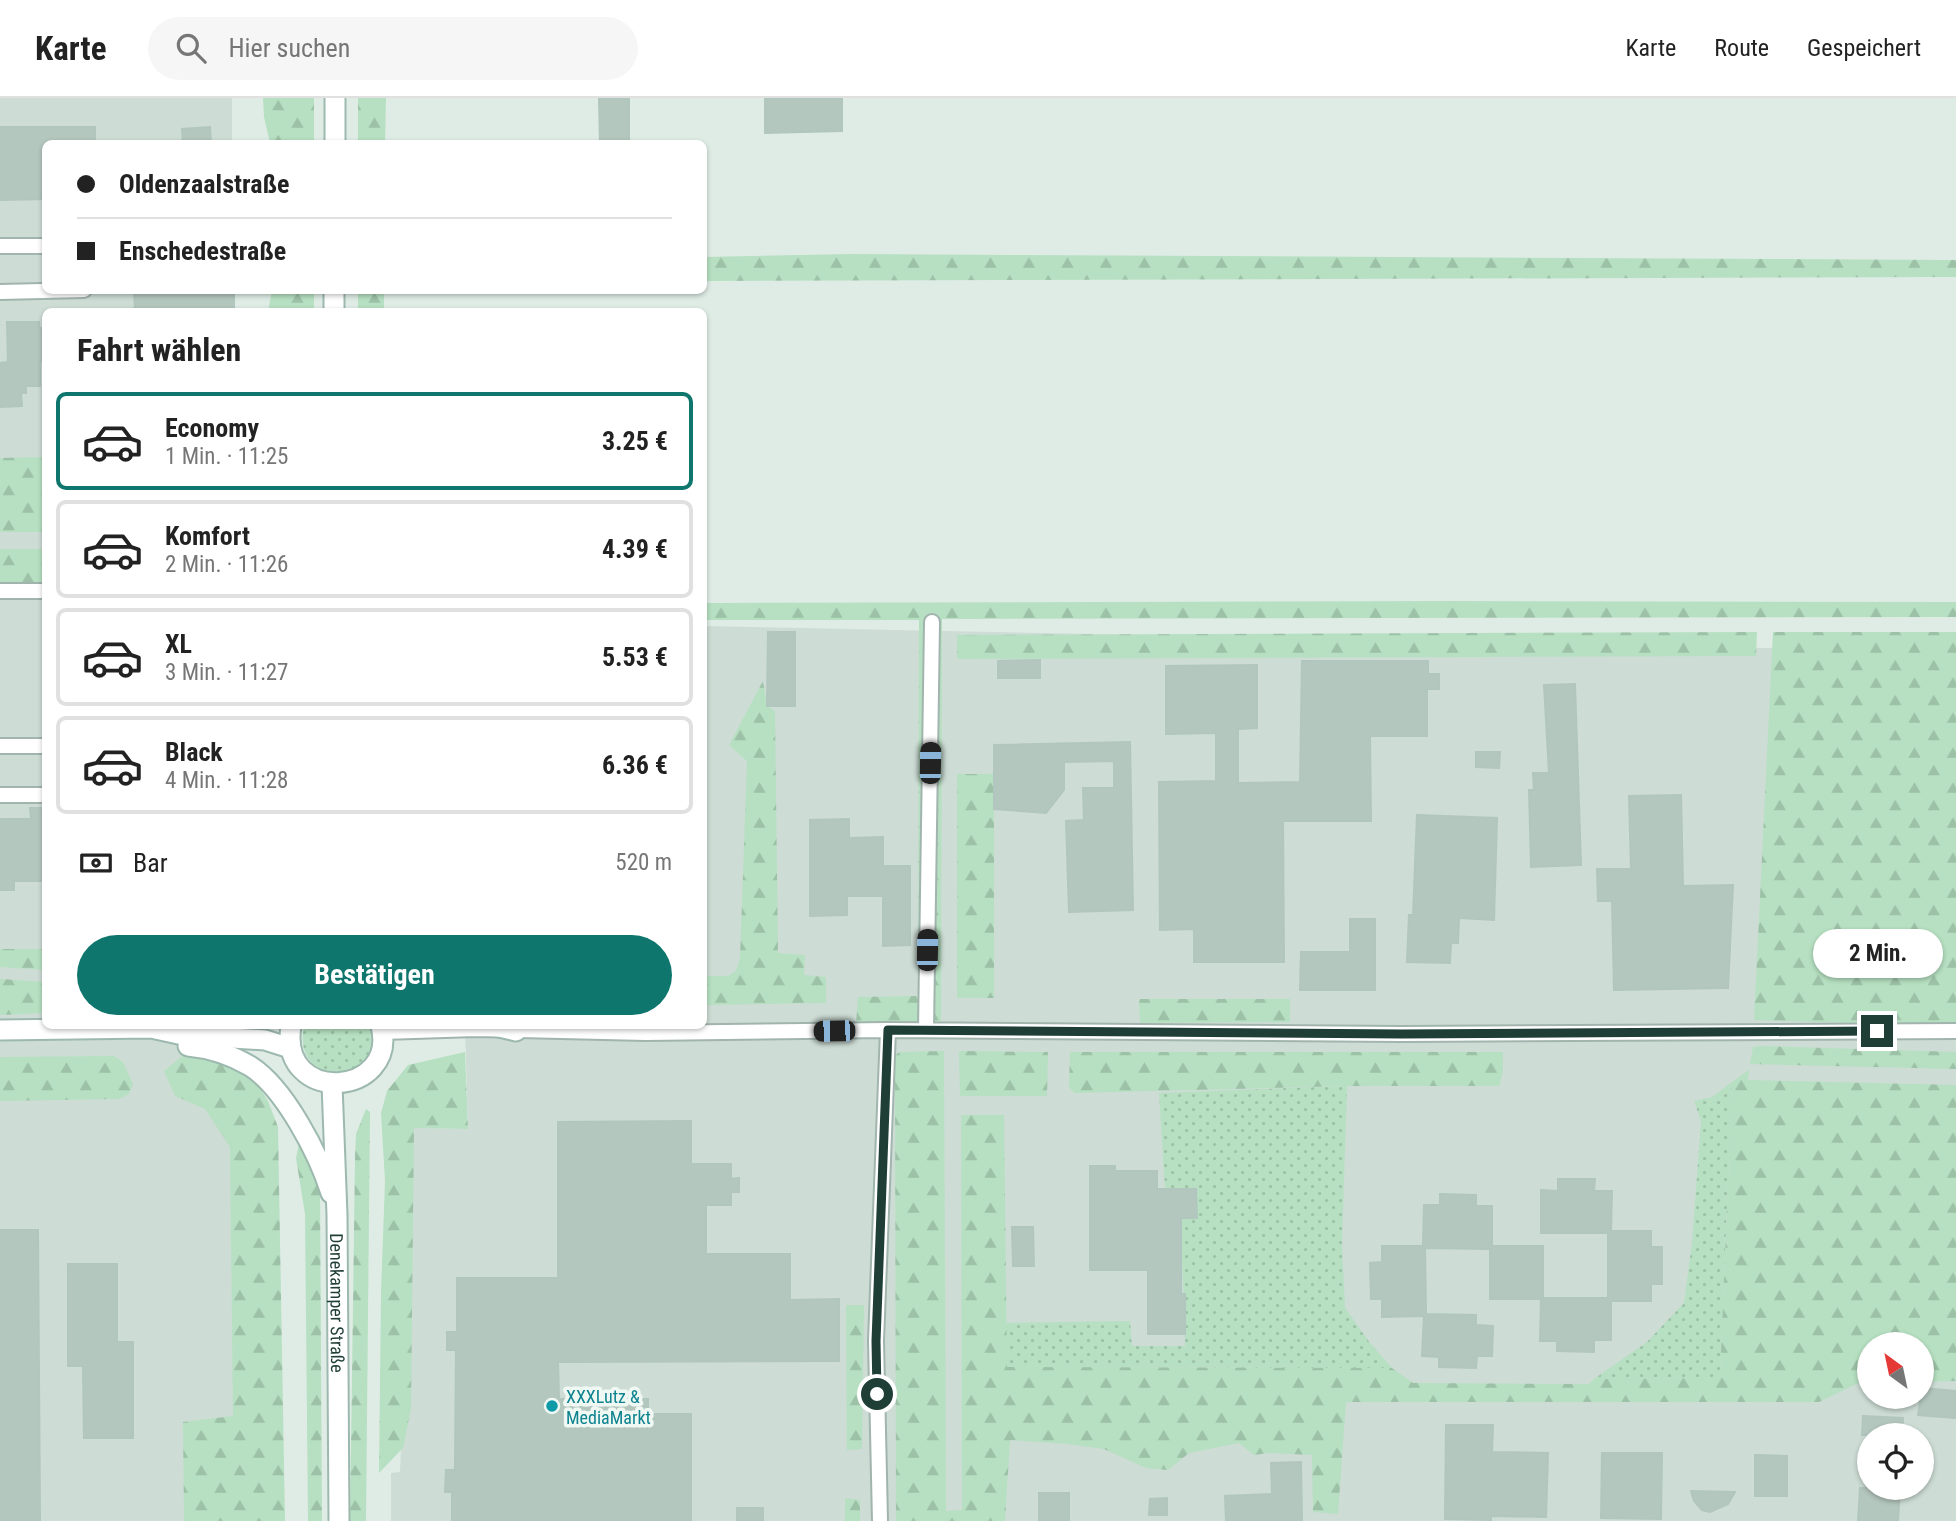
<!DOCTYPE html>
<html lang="de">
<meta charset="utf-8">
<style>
body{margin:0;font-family:"Roboto Condensed",sans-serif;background:#f6f6f6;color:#222;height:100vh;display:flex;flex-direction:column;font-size:26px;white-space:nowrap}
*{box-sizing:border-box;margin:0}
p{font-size:23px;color:#767676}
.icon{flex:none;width:38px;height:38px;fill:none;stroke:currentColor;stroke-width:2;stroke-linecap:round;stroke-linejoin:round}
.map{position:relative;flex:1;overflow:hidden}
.panel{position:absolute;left:42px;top:210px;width:665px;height:721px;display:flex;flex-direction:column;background:#fff;border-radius:10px;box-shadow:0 2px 5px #0004}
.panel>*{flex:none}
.hud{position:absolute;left:42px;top:42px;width:665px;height:154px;border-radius:10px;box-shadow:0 2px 5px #0004;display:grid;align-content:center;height:154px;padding:0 35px;background:#fff}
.needle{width:46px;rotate:327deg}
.controls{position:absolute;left:1857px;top:1234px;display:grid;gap:14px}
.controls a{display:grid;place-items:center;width:77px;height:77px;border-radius:50%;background:#fff;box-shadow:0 2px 5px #0004;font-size:35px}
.end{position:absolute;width:32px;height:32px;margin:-16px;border:9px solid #1f3e36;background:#fff;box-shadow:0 0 0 4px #fff}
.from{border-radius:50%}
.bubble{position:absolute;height:49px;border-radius:24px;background:#fff;box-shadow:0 2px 5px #0004;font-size:23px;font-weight:700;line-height:49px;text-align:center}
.car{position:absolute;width:21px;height:42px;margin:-21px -10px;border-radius:9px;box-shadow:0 0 5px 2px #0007;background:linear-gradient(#222 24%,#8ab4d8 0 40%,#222 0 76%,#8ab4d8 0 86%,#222 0)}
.hud b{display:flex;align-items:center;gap:24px;height:66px;font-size:26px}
.hud b+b{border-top:2px solid #e0e0e0}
.hud i{width:18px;height:18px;background:#222}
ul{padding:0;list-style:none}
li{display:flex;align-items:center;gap:21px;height:98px;margin:0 14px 10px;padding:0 21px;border:4px solid #e0e0e0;border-radius:10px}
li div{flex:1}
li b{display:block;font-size:26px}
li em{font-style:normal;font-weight:700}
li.current{border-color:#0f766e}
li>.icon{width:63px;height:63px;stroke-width:1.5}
h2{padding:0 35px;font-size:32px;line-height:84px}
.pay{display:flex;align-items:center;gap:18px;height:77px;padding:0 35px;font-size:26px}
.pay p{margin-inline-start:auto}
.cta{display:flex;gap:14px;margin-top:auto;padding:14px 35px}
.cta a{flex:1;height:80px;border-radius:42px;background:#0f766e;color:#fff;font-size:28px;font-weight:700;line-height:80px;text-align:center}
header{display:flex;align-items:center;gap:42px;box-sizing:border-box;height:98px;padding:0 35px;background:#fff;border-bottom:2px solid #e0e0e0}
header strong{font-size:33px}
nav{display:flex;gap:38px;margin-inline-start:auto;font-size:24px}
.search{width:490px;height:63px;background:#f6f6f6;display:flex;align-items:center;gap:18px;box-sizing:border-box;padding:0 24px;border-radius:38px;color:#767676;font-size:26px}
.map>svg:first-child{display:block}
.built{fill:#cddcd5;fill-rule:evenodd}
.grass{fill:url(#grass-dots)}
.forest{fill:url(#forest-firs)}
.building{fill:#b4c7bf;stroke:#b1c6be;stroke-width:2}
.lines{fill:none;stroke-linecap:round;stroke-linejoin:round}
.street-casing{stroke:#a2b4ae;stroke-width:18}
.secondary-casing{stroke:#9db9af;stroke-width:23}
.street{stroke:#fff;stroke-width:14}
.secondary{stroke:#fff;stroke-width:19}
.route{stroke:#1f3e36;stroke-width:9}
.culture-dot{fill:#0f9aa8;stroke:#f0f8f4;stroke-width:2.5}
.labels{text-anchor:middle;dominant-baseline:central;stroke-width:7;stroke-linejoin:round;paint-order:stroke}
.street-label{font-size:18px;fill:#1f3e36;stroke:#f0f8f4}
.culture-label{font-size:18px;fill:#0d838f;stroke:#f0f8f4;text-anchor:start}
</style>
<header>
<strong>Karte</strong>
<div class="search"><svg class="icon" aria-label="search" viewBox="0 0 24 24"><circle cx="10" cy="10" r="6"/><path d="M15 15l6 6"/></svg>Hier suchen</div>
<nav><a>Karte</a><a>Route</a><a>Gespeichert</a></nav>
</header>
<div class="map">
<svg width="1956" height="1423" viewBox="0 0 1956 1423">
<defs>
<pattern id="grass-dots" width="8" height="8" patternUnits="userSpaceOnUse" patternTransform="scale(1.75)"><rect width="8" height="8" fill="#b6e0c1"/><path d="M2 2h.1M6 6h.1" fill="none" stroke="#9cc1a6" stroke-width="1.8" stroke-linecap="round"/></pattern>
<pattern id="forest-firs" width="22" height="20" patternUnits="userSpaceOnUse" patternTransform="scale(1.75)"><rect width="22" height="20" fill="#b6e0c1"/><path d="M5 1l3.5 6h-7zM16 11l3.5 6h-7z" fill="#9cc1a6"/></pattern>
</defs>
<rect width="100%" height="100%" fill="#dfece6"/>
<path class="built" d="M0,0h232v45l-186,1v146l184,1v20l-184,1v714h169l-23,61 65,48 -12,386h-245z
M704,528l1252,26v869h-1565v-48l9,-1 14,-344 54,1 -3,-103h239zM1869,1246h53v52h-53zM1869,1337h53v53h-53z"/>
<path class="grass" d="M304,928h66c17,59 -80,65 -66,0z
M1732,984l-12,296 -126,1 53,-37 37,-39 8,-60 9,-122 -7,-20 18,-4z
M1347,988l-5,159 3,63 25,35 22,25 -386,-1v-44l124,-2 2,25h53c0,-43 -4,-85 -4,-128l16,-1 -1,-27 -31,-1 -6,-96z"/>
<path class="forest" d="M263,0h51v45h-44l-6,-26z
M358,0h28l-1,45h-27z
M851,156l1105,6v17l-1252,4v-24z
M272,193h42v20h-46z
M358,193h26v20h-26z
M45,359v75h-45v-74z
M0,451h45v34h-45z
M1446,503l510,1v15l-1014,2 -1,404 -85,1 2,-27 60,-1 1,-376h-215v-17z
M1757,534l-1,24 -799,3v-24z
M1773,534h183v394l-202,-6z
M763,583l4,25 8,5 3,242 27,2 -1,20 22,2v26l-122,2v-29h24l8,-5 4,-12 7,-198 -18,-16z
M957,676h37v224h-37z
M0,851h45v21l-45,-3z
M0,881l45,3v31l-45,2z
M1139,901h151v23l-150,1z
M1762,948l194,6v17l-206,-5 3,-17z
M191,951l61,27 16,25 10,26 7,394h-101l-1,-99 50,-6 -3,-269 -25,-38 -30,-13 -11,-25z
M944,953l2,460 16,-1 -1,-395h43l3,252 385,1 21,15 176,1 5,-5 126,-1 12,-296 17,-12 -1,10 208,5v296l-34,1v-38h-53v39h-11l-39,19h-473l-8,112 -25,-2 -1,-57 -44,-2 -14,2 -15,-12 -50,10 -21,17 -22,-2 -42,-19 -37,-5 -57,-4 -5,81h-109l-1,-465 4,-4z
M959,953l89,1 -1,44h-87z
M465,954l3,77 -54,-1 -3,280 -8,40 -24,25 2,-181 4,-111 -4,-68 6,-22 21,-26z
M1070,954h433v19l-4,15h-152l-273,7 -5,-6z
M114,958l9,6 10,22 -4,10 -10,5 -119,2v-44z
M366,1011l4,3 -4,409h-16l5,-363 1,-24z
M300,1041l20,47 2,335h-14l-3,-307 -9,-56z
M846,1207h18l-2,144 -15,1z
M845,1400l15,2v21h-15z"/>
<path class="building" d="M599,0h30v46h-29z
M765,0h77v33l-77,2z
M0,29h95v17h-49v55l-46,1z
M210,29l1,17h-28l-1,-15z
M134,192h100v22h-99z
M7,224h32v6h7v33h-6v25h-14v7h-5l1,13 -22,1v-44l8,-1z
M768,534h27v74h-28z
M1040,562v18h-42v-17z
M1302,563h126v13h11v15h-12v47h-57l1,85h-88l1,141h-90v-33l-34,1 -1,-148 57,-1v-48l-50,1v-68l91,-1v63l-19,1v54l62,-1z
M1575,586l6,181 -50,2 -2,-77h5l-1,-17h16l-5,-88z
M1130,644l3,168 -64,2 -3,-91 18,-1 -1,-32h31v-27l-50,1v28l-18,23 -52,-4v-64z
M1476,654h24l-1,16 -23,-1z
M1681,697l2,91 50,-1 -5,103 -114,2 -2,-89h-14l-1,-32h34l-2,-73z
M30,710h16v73h-32v9h-14v-71h31z
M1417,717l80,3 -3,102 -35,-2 -1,25h-7l-1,20 -43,-1 2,-47h4z
M849,721v19l34,-1v29h27v79l-27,1v-50h-36v19l-37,1v-96z
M1350,821h25v71h-75l1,-38h49z
M691,1023v43h40v15l8,-1v14h-8v13h-25v49h84v46l49,-1v62l-281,1 1,37h89v15h43v107h-239v-29h-7l1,-22h9l1,-120h-9v-18h10v-54h101v-156z
M1090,1068h25v5h42v18h39l1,29h-16v76h4v40h-37v-64h-58z
M1558,1081h37l-1,12h18l-1,40h40v16h11v37h-11v17h-40v39h-17v12l-37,-1v-10h-17l1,-42h-51v-50l-65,-1 1,66 50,1v10l17,1 -1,30h-15l-1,12 -37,-1v-10l-17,-1 2,-40 -42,1v-18h-11l-1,-36 12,-1v-16h41l1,-41h16v-11l36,1v11h16v40h51v52h65v-65h-67v-43l17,1z
M1012,1129h21l1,39h-21z
M0,1132h38l2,291h-40z
M68,1166h49v78h16v96h-49l-1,-72h-15z
M1922,1290l34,3v27l-38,-3z
M1863,1318l40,2 -1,17h-40z
M1446,1327h47l-1,27 56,1 -2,64 -55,-1v4l-46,-1z
M1602,1355h60l-1,66 -60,-1z
M1755,1357l32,1v40h-32z
M1301,1364l1,59h-76l-1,-25 47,-2 -1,-31z
M1860,1390h40l-2,33h-40z
M1691,1393l44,1 -7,12 -18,8 -8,-2 -8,-9z
M1039,1395h30v28h-30z
M1167,1400v17h-18l1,-16z
M737,1410h26v13h-26z"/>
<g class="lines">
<g class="street-casing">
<path id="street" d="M0,148h46
M0,194l84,-2
M0,493h46
M0,648h46
M0,697h46
M926,932l6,-408
M383,934l93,-3 170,4 242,-3 514,4 554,-3
M880,1423l-4,-180 12,-311"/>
</g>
<g class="secondary-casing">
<g id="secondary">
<path d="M335,46v-46"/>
<path d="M334,214v-22"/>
<path d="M291,928c-13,80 108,71 90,0"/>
<path d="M495,928l21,5"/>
<path d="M0,932l151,-2 32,7 82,5 25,8"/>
<path d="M188,948c22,2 43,9 62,20 35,22 69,89 81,127"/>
<path id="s1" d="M332,986l5,131 2,306"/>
</g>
</g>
<use href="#street" class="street"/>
<use href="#secondary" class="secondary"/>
</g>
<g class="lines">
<path class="route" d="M877,1296l-1,-53 12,-311 514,4 475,-3"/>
</g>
<circle class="culture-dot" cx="552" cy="1308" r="7"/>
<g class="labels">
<g class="street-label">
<text stroke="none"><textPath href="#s1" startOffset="219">Denekamper Straße</textPath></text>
</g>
<g class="culture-label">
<text x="566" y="1298">XXXLutz &amp;<tspan x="566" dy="21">MediaMarkt</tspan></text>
</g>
</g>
</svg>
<div class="controls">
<a><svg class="needle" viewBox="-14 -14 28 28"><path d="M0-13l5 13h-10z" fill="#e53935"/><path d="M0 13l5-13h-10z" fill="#767676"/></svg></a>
<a><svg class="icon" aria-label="locate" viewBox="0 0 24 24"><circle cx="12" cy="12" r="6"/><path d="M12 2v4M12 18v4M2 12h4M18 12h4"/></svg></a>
</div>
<i class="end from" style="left:877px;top:1296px"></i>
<i class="end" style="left:1877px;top:933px"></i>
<div class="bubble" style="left:1813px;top:831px;width:130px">2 Min.</div>
<i class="car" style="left:930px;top:665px;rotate:1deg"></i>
<i class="car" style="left:927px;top:852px;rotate:1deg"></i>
<i class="car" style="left:834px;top:933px;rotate:269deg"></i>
<div class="hud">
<b><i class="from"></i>Oldenzaalstraße</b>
<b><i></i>Enschedestraße</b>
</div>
<section class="panel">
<h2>Fahrt wählen</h2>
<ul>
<li class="current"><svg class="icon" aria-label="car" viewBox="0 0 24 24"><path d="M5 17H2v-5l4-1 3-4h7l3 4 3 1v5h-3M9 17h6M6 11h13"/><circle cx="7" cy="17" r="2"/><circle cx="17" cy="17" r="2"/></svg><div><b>Economy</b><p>1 Min. · 11:25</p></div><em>3.25 €</em></li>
<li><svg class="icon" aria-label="car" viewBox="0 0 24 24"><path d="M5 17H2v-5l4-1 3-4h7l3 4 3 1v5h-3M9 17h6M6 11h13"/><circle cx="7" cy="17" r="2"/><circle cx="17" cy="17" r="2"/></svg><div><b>Komfort</b><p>2 Min. · 11:26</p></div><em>4.39 €</em></li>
<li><svg class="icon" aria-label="car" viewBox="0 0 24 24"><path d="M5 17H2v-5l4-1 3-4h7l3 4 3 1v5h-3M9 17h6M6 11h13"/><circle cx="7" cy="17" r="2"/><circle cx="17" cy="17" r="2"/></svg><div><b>XL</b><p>3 Min. · 11:27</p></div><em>5.53 €</em></li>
<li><svg class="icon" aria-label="car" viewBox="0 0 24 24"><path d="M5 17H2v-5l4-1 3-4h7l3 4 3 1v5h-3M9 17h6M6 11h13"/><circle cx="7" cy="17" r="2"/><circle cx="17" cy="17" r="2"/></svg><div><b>Black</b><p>4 Min. · 11:28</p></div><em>6.36 €</em></li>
</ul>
<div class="pay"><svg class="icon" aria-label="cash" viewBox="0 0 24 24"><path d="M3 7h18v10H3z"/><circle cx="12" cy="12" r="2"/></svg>Bar<p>520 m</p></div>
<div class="cta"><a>Bestätigen</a></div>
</section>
</div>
